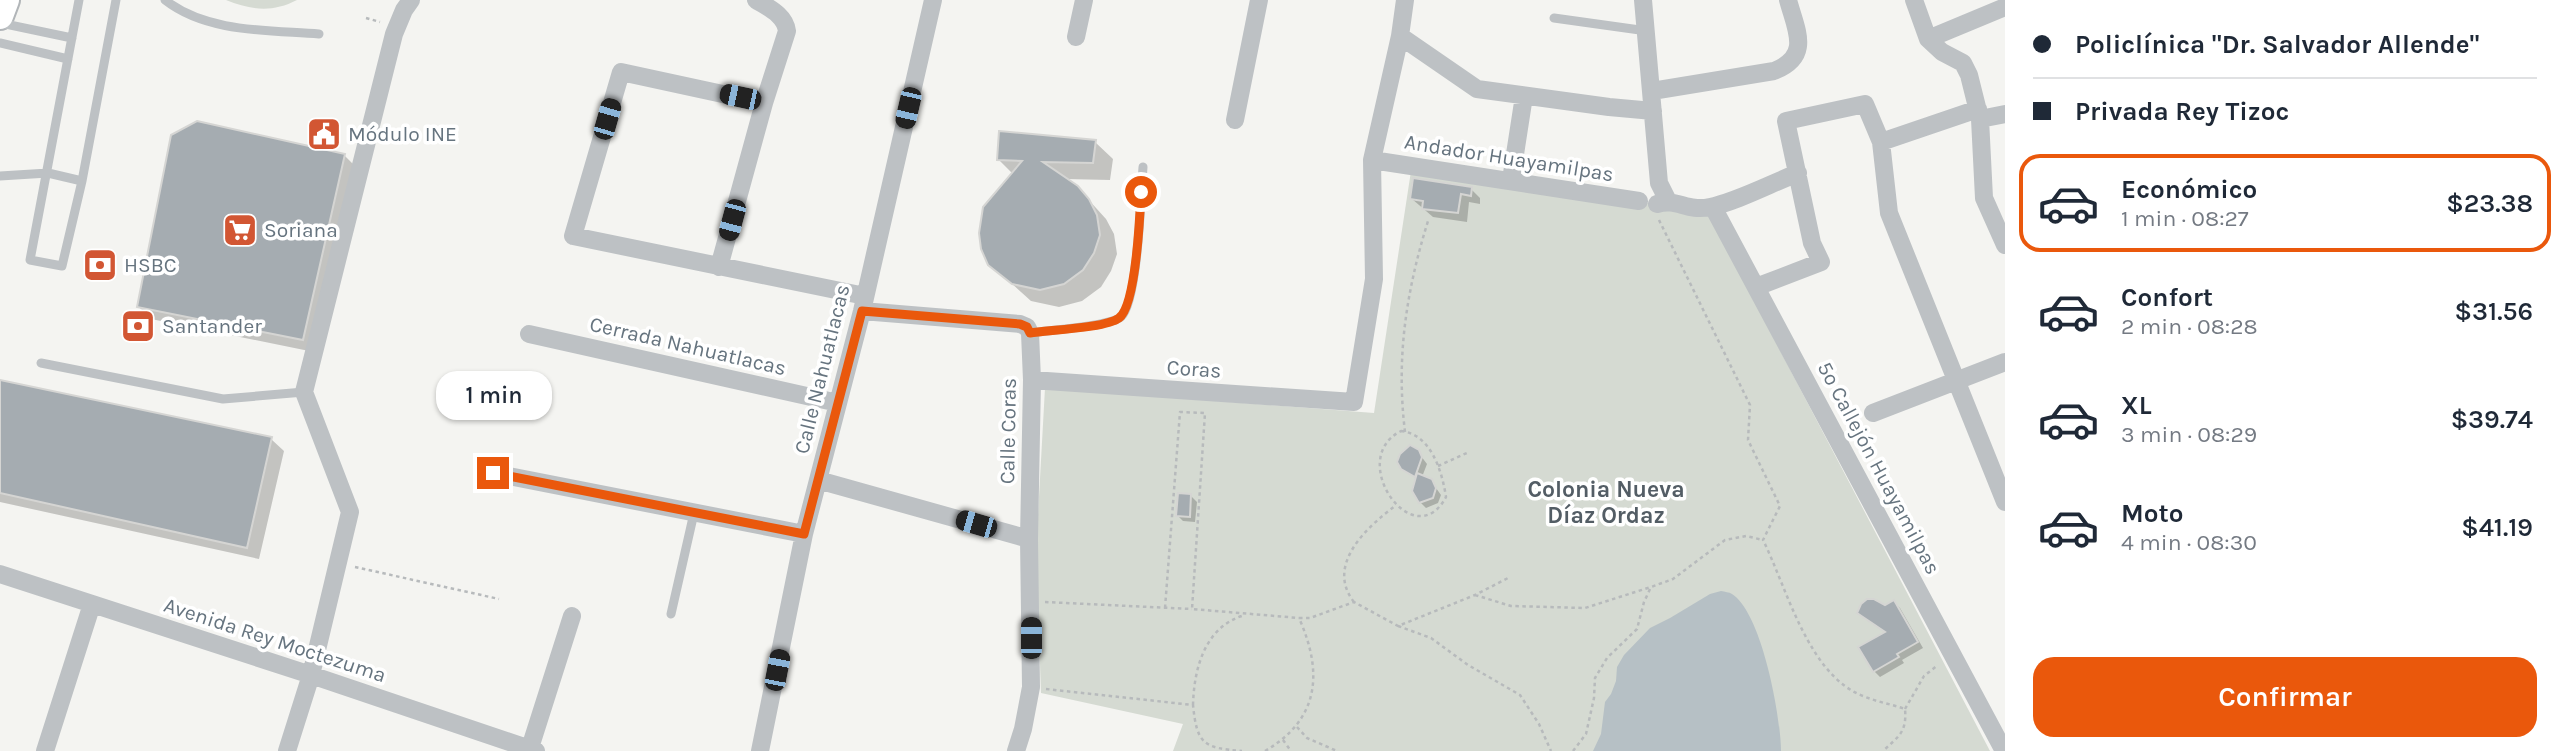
<!DOCTYPE html>
<html lang="es">
<meta charset="utf-8">
<style>
body{margin:0;font-family:Karla,sans-serif;background:#f6f6f7;color:#1f2937;height:100vh;display:flex;flex-direction:column;font-size:26px;white-space:nowrap}
*{box-sizing:border-box;margin:0}
p{font-size:23px;color:#747a83}
.icon{flex:none;width:38px;height:38px;fill:none;stroke:currentColor;stroke-width:2;stroke-linecap:round;stroke-linejoin:round}
.map{position:relative;flex:1;overflow:hidden}
.sheet{display:flex;flex-direction:column;background:#fff;width:560px}
.sheet>*{flex:none}
.guide{display:grid;align-content:center;height:154px;padding:0 28px;background:#fff}
.end{position:absolute;width:32px;height:32px;margin:-16px;border:9px solid #ea580c;background:#fff;box-shadow:0 0 0 4px #fff}
.from{border-radius:50%}
.bubble{position:absolute;height:49px;border-radius:21px;background:#fff;box-shadow:0 2px 5px #0004;font-size:23px;font-weight:600;line-height:49px;text-align:center}
.car{position:absolute;width:21px;height:42px;margin:-21px -10px;border-radius:9px;box-shadow:0 0 5px 2px #0007;background:linear-gradient(#222 24%,#8ab4d8 0 40%,#222 0 76%,#8ab4d8 0 86%,#222 0)}
.guide b{display:flex;align-items:center;gap:24px;height:66px;font-size:26px}
.guide b+b{border-top:2px solid #e0e1e3}
.guide i{width:18px;height:18px;background:#1f2937}
ul{padding:0;list-style:none}
li{display:flex;align-items:center;gap:21px;height:98px;margin:0 14px 10px;padding:0 14px;border:4px solid transparent;border-radius:21px}
li div{flex:1}
li b{display:block;font-size:26px}
li em{font-style:normal;font-weight:600}
li.selected{border-color:#ea580c}
li>.icon{width:63px;height:63px;stroke-width:1.5}
.primary-button{display:flex;gap:14px;margin-top:auto;padding:14px 28px}
.primary-button a{flex:1;height:80px;border-radius:21px;background:#ea580c;color:#fff;font-size:28px;font-weight:600;line-height:80px;text-align:center}
main{display:flex;flex:1;min-height:0}
.map>svg:first-child{display:block}
.green{fill:#d5dad2}
.water{fill:#b6c0c5}
.shadow{fill:#0003}
.building{fill:#a5acb1;stroke:#d5d5d3;stroke-width:2}
.lines{fill:none;stroke-linecap:round;stroke-linejoin:round}
.primary-casing{stroke:#b1b5b8;stroke-width:30}
.path{stroke:#b7babc;stroke-width:2.5;stroke-dasharray:3.5 3.5;stroke-linecap:butt}
.lane{stroke:#bdc1c4;stroke-width:9}
.street{stroke:#bdc1c4;stroke-width:18}
.primary{stroke:#fff;stroke-width:26}
.route{stroke:#ea580c;stroke-width:9}
.labels{text-anchor:middle;dominant-baseline:central;stroke-width:7;stroke-linejoin:round;paint-order:stroke}
.poi-label{font-size:21px;fill:#66747f;stroke:#fff;text-anchor:start}
.street-label{font-size:21px;fill:#66747f;stroke:#fff}
.neighbourhood-label{font-size:23px;font-weight:bold;fill:#535d65;stroke:#fff}
</style>
<main>
<div class="map">
<svg width="2005" height="751" viewBox="0 0 2005 751">
<rect width="100%" height="100%" fill="#f4f4f1"/>
<path class="green" d="M226,0h71c-25,13 -46,10 -71,0z
M1411,171l296,40 283,540h-817l10,-27 -142,-31 -5,-142 9,-163 329,25z"/>
<path class="water" d="M1721,591c4,1 8,1 11,3 30,19 49,123 49,157h-188l8,-17 4,-32 6,-8 5,-13 1,-14 7,-12 26,-27 20,-10 40,-24z"/>
<path class="shadow" d="M1095,142l18,17 -3,21 -45,-1 12,8 29,32 8,15 3,20 -6,17 -10,16 -19,14 -23,6 -28,-6 -41,-37 23,-90 -14,-14z
M344,155l12,12 -42,185 -163,-33 -13,-13z
M1471,189l9,9v6l-11,-2 -2,20 -34,-5 -21,-18z
M0,382l271,57 13,12 -25,108 -259,-57z
M1418,452l9,12 -5,13 9,4 10,14 -3,8 -12,5 -6,-6 -3,-23 -15,-11z
M1191,496l6,6 -2,20 -12,-1 -6,-6z
M1894,602l6,6 23,40 -21,12 2,3 -24,14 -6,-6 13,-38 -2,-26z"/>
<path class="building" d="M197,121l148,33 -42,186 -166,-33 34,-172z
M999,131l97,9 -3,23 -50,-1 35,24 11,13 8,16 3,20 -6,18 -11,17 -19,14 -24,6 -28,-6 -24,-19 -7,-16 -2,-16 4,-26 39,-46 -25,-1z
M1413,178l59,9 -1,9 -10,-2 -3,19 -36,-4 1,-8 -13,-2z
M0,380l272,57 -25,111 -247,-55z
M1410,445l9,5 3,7 -7,20 -14,-8 -4,-7 3,-8z
M1417,473l15,6 4,9 -3,10 -14,5 -7,-12z
M1178,493l13,1 -1,23 -14,-1z
M1867,599h7l11,6 9,-5 24,42 -21,12 2,3 -26,15 -15,-25 27,-15 -28,-19 4,-9z"/>
<g class="lines">
<g class="primary-casing">
<path id="primary" d="M0,16l6,-16"/>
</g>
<path class="path" d="M366,18l14,4
M1659,220l91,185 -2,35 32,66 -17,34c24,48 45,135 100,156 14,6 28,8 42,13 2,23 -6,27 -22,42
M1401,431c30,3 41,40 45,66 -32,60 -101,-38 -45,-66z
M1405,432c-9,-74 1,-140 23,-211
M1438,466l31,-14
M355,567l144,32
M1475,595l36,11 74,2 66,-21
M1045,602l147,7
M1354,602c-29,-37 13,-75 41,-96
M1165,608l15,-196 25,1 -13,196 107,9
M1398,626l33,12 37,27 52,30 19,29 12,27
M1046,689l147,16c4,39 10,43 49,46
M1193,705c1,-37 12,-79 52,-90
M1905,709l19,-33 14,-11
M1297,727l10,11 30,13
M1283,740l8,11
M1265,751c55,-32 58,-79 34,-133h11l44,-16 44,24 77,-31 35,-18
M1573,751l13,-17 8,-36 1,-20 12,-20 30,-29 7,-27 7,-15 22,-8 52,-39 21,-4 17,4"/>
<path class="lane" d="M79,0l-49,260 32,6 20,-85 34,-181
M165,0c42,33 104,30 154,34
M1554,18l93,13
M0,23l72,15
M0,43l68,16
M0,176l48,-3 34,8
M1030,333c18,-3 78,-6 91,-16 17,-15 20,-124 22,-150
M41,363l182,36 81,-7
M671,614l23,-101"/>
<path class="street" d="M1643,0l16,183 9,18
M1914,0l14,39 14,13 21,11 6,12 11,44 4,79 21,47
M1400,36l77,53 132,18 44,4
M1076,37l8,-37
M1928,39l77,-32
M1652,91l122,-20c38,-15 22,-41 14,-71
M764,103l-143,-31 -48,164 292,60
M1980,119l25,-5
M1235,120l24,-120
M1881,142l97,-33
M1372,160l267,41
M1511,180l13,-84
M1657,204c21,-6 29,8 53,3 26,-5 62,-24 88,-34
M1713,207l291,544
M719,267l45,-164 23,-72c-2,-16 -18,-23 -31,-31
M1756,287l65,-25 -9,-19 -26,-122 79,-17 16,38 8,71 116,289
M862,311l158,13 7,3 3,6 2,47 -3,159 2,148 -8,42 -7,22
M529,334l309,69
M1032,380l322,22 20,-123 -2,-119 28,-124 5,-36
M1873,413l132,-51
M493,473l311,61
M818,480l211,59
M0,574l311,101 225,76
M45,751l47,-147
M287,751l24,-76 39,-163 -46,-120 90,-358 10,-24 7,-10
M529,751l43,-135
M760,751l44,-217 58,-223 71,-311"/>
<use href="#primary" class="primary"/>
</g>
<g class="lines">
<path class="route" d="M493,473l311,61 58,-223 158,13 7,3 3,6c19,-3 76,-5 89,-15 17,-12 21,-103 22,-126"/>
</g>
<defs>
<g id="civic-square" transform="scale(1.75)"><rect x="-9" y="-9" width="18" height="18" rx="4" fill="#d25633" stroke="#fff"/><path d="M-.6-6.5H3V-4.5H.6V-3L4-1V1h2V6H-6V1h2V-1L-.6-3ZM-1.2 2.5V6h2.4V2.5Z" fill="#fff"/></g>
<g id="supermarket-square" transform="scale(1.75)"><rect x="-9" y="-9" width="18" height="18" rx="4" fill="#d25633" stroke="#fff"/><path d="M-6-5.5h2.5l.6 2H6L4.5 2H-2.5L-4.4-4H-6ZM-1.5 3.2a1.3 1.3 0 1 0 .1 0ZM3 3.2a1.3 1.3 0 1 0 .1 0Z" fill="#fff"/></g>
<g id="bank-square" transform="scale(1.75)"><rect x="-9" y="-9" width="18" height="18" rx="4" fill="#d25633" stroke="#fff"/><path d="M-6-4H6V4H-6ZM0-2.3a2.3 2.3 0 1 0 0 4.6a2.3 2.3 0 1 0 0-4.6Z" fill="#fff"/></g>
</defs>
<g fill-rule="evenodd">
<use href="#civic-square" x="324" y="134"/>
<use href="#supermarket-square" x="240" y="230"/>
<use href="#bank-square" x="100" y="265"/>
<use href="#bank-square" x="138" y="326"/>
</g>
<g class="labels">
<g class="poi-label">
<text x="348" y="134">Módulo INE</text>
<text x="264" y="230">Soriana</text>
<text x="124" y="265">HSBC</text>
<text x="162" y="326">Santander</text>
</g>
<g class="street-label">
<text transform="translate(1509 158) rotate(9)">Andador Huayamilpas</text>
<text transform="translate(688 346) rotate(13)">Cerrada Nahuatlacas</text>
<text transform="translate(822 369) rotate(-76)">Calle Nahuatlacas</text>
<text transform="translate(1194 369) rotate(4)">Coras</text>
<text transform="translate(1008 431) rotate(-89)">Calle Coras</text>
<text transform="translate(1879 468) rotate(62)">5º Callejón Huayamilpas</text>
<text transform="translate(275 640) rotate(18)">Avenida Rey Moctezuma</text>
</g>
<g class="neighbourhood-label">
<text x="1606" y="489">Colonia Nueva<tspan x="1606" dy="26">Díaz Ordaz</tspan></text>
</g>
</g>
</svg>
<i class="end from" style="left:1141px;top:192px"></i>
<i class="end" style="left:493px;top:473px"></i>
<div class="bubble" style="left:436px;top:371px;width:116px">1 min</div>
<i class="car" style="left:740px;top:97px;rotate:282deg"></i>
<i class="car" style="left:908px;top:108px;rotate:193deg"></i>
<i class="car" style="left:607px;top:119px;rotate:16deg"></i>
<i class="car" style="left:732px;top:220px;rotate:195deg"></i>
<i class="car" style="left:976px;top:524px;rotate:286deg"></i>
<i class="car" style="left:1031px;top:638px;rotate:0deg"></i>
<i class="car" style="left:777px;top:670px;rotate:11deg"></i>
</div>
<section class="sheet">
<div class="guide">
<b><i class="from"></i>Policlínica &quot;Dr. Salvador Allende&quot;</b>
<b><i></i>Privada Rey Tizoc</b>
</div>
<ul>
<li class="selected"><svg class="icon" aria-label="car" viewBox="0 0 24 24"><path d="M5 17H2v-5l4-1 3-4h7l3 4 3 1v5h-3M9 17h6M6 11h13"/><circle cx="7" cy="17" r="2"/><circle cx="17" cy="17" r="2"/></svg><div><b>Económico</b><p>1 min · 08:27</p></div><em>$23.38</em></li>
<li><svg class="icon" aria-label="car" viewBox="0 0 24 24"><path d="M5 17H2v-5l4-1 3-4h7l3 4 3 1v5h-3M9 17h6M6 11h13"/><circle cx="7" cy="17" r="2"/><circle cx="17" cy="17" r="2"/></svg><div><b>Confort</b><p>2 min · 08:28</p></div><em>$31.56</em></li>
<li><svg class="icon" aria-label="car" viewBox="0 0 24 24"><path d="M5 17H2v-5l4-1 3-4h7l3 4 3 1v5h-3M9 17h6M6 11h13"/><circle cx="7" cy="17" r="2"/><circle cx="17" cy="17" r="2"/></svg><div><b>XL</b><p>3 min · 08:29</p></div><em>$39.74</em></li>
<li><svg class="icon" aria-label="car" viewBox="0 0 24 24"><path d="M5 17H2v-5l4-1 3-4h7l3 4 3 1v5h-3M9 17h6M6 11h13"/><circle cx="7" cy="17" r="2"/><circle cx="17" cy="17" r="2"/></svg><div><b>Moto</b><p>4 min · 08:30</p></div><em>$41.19</em></li>
</ul>
<div class="primary-button"><a>Confirmar</a></div>
</section>
</main>
